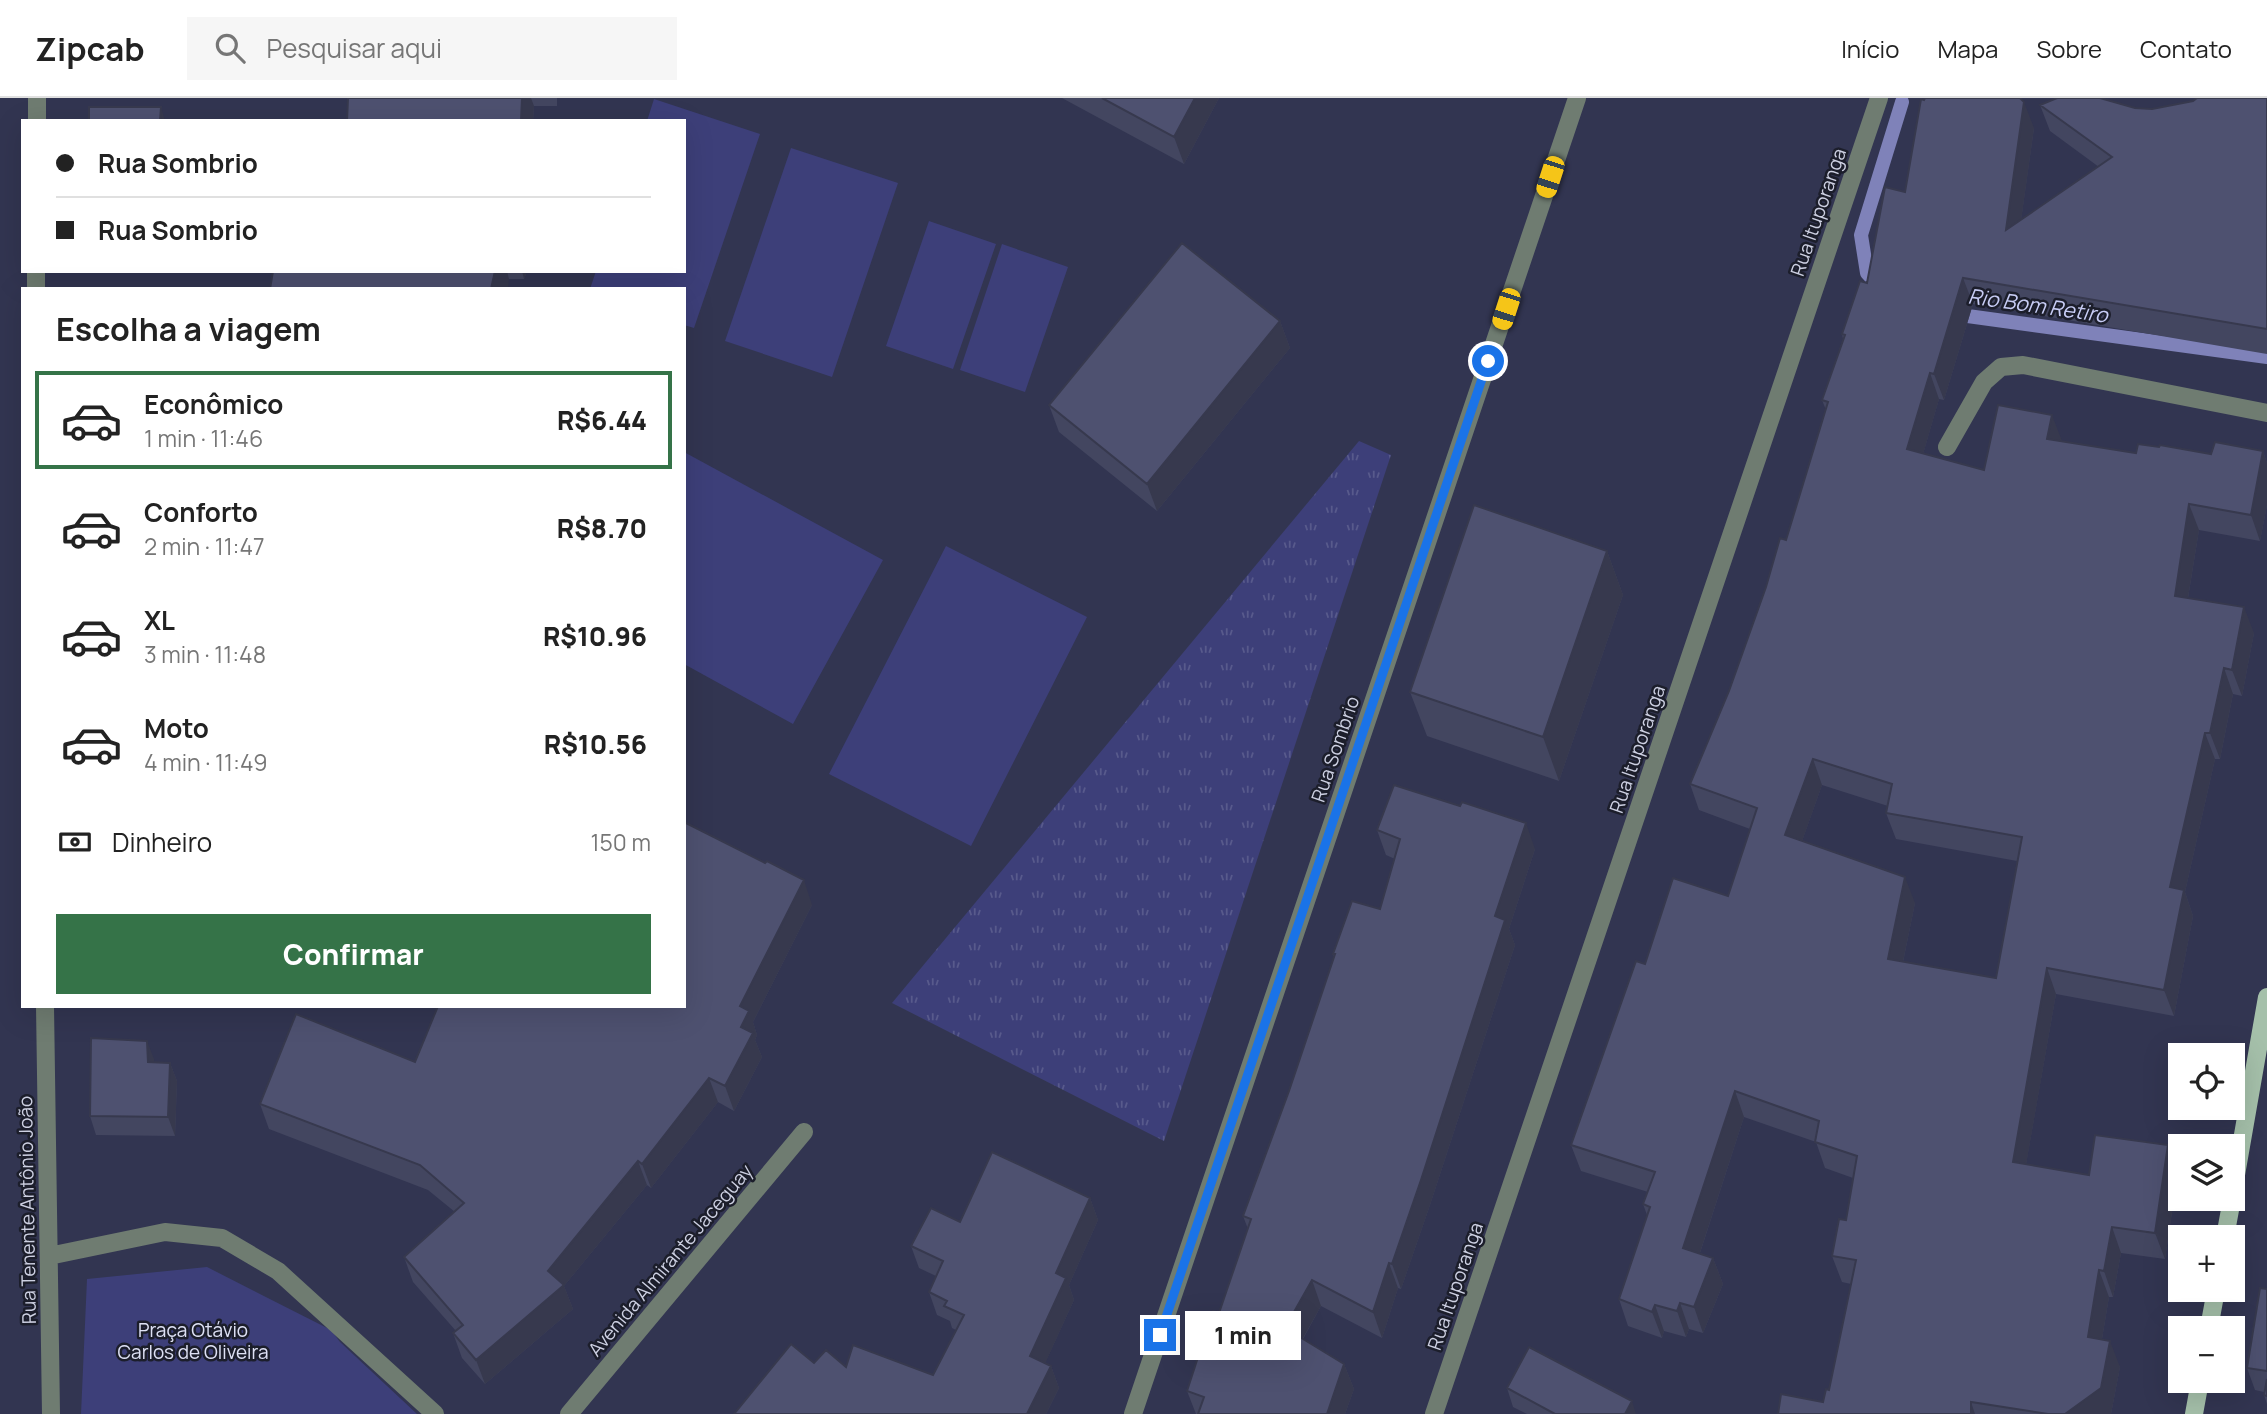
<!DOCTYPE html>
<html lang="pt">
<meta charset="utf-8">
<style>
body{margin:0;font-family:Manrope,sans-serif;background:#f6f6f6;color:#222;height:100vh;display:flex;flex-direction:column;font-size:26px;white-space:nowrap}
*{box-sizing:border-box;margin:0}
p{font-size:23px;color:#767676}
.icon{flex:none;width:38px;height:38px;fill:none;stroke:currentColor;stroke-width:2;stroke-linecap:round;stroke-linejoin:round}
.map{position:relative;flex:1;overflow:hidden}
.details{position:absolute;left:21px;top:189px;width:665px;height:721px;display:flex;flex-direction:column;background:#fff;border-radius:0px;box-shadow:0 7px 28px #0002}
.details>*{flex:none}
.hud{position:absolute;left:21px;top:21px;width:665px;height:154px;border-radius:0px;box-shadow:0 7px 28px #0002;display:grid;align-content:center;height:154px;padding:0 35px;background:#fff}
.controls{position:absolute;left:2168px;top:945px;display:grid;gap:14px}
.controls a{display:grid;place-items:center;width:77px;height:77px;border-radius:0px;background:#fff;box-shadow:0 7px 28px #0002;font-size:35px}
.end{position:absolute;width:32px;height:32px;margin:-16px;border:9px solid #1a73e8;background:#fff;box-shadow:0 0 0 4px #fff}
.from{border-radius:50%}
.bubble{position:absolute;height:49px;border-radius:0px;background:#fff;box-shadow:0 7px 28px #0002;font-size:23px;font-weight:800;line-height:49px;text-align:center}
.car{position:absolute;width:21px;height:42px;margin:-21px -10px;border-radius:9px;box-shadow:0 0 5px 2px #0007;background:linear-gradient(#f5c518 24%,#345 0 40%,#f5c518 0 76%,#345 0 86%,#f5c518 0)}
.hud b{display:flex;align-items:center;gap:24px;height:66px;font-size:26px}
.hud b+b{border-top:2px solid #e0e0e0}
.hud i{width:18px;height:18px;background:#222}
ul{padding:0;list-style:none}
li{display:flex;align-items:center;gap:21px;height:98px;margin:0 14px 10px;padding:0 21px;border:4px solid transparent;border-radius:0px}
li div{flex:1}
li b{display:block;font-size:26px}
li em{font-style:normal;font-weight:800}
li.active{border-color:#357348}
li>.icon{width:63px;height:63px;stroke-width:1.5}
h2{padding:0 35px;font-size:32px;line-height:84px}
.pay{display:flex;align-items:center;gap:18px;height:77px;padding:0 35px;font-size:26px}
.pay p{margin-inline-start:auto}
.primary-button{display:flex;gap:14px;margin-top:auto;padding:14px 35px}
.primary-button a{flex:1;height:80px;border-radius:0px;background:#357348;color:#fff;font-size:28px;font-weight:800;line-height:80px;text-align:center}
header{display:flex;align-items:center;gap:42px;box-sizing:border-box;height:98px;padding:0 35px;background:#fff;border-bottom:2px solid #e0e0e0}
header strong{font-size:33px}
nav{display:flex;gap:38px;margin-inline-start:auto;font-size:24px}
.search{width:490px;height:63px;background:#f6f6f6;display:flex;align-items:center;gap:18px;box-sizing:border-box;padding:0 24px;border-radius:0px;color:#767676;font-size:26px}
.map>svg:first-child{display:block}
.grass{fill:url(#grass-tufts)}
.park{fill:#3d3f79}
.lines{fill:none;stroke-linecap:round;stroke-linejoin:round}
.stream{stroke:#7f82b9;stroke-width:14}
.minor{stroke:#6f7c71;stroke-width:18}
.major{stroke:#a5c0aa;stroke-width:18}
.wall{fill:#434660;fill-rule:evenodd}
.shaded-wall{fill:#37394e}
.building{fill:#4e5170;stroke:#37394e;stroke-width:2;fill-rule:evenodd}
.route{stroke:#1a73e8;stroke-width:9}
.labels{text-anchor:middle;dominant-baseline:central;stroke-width:5;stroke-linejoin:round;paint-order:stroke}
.street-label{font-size:19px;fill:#cdd0e2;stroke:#1c1e2b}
.park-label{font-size:19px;fill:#dee1f5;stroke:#1c1e2b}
.water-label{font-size:21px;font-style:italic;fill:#c8cdf5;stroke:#1c1e2b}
</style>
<header>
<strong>Zipcab</strong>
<div class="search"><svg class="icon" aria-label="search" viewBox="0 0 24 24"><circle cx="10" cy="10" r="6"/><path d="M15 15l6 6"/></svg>Pesquisar aqui</div>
<nav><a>Início</a><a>Mapa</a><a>Sobre</a><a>Contato</a></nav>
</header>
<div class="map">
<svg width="2267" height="1316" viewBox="0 0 2267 1316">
<defs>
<pattern id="grass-tufts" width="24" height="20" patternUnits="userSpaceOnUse" patternTransform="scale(1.75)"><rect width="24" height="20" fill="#3d3f79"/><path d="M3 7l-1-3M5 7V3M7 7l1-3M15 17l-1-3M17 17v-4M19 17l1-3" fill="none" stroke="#585a8c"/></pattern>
</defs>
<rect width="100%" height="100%" fill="#323551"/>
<path class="grass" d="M1359,343l32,14 -227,686 -272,-138z"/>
<path class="park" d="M654,1l106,35 -66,194 -10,-3v-36h-94l6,-18h88v-150h-37z
M791,50l107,35 -66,194 -107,-36z
M929,123l67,23 -43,125 -67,-23z
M1002,146l66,23 -43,125 -65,-22z
M684,354l199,108 -90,164 -109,-60z
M946,448l141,71 -116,229 -142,-72z
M207,1169l124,63 9,12 77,72h-336l6,-135z"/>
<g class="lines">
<path class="stream" d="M1880,189l-13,-14 -6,-38 41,-133
M1953,216l314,43"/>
<path class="minor" d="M37,23v-23
M36,191v-18
M1947,349l37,-65 17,-15 22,-2 244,48
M45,908l6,408
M49,1158l116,-24 57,6 56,33 157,143
M569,1316l235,-282
M1133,1316l444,-1316
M1434,1316l445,-1316"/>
<path class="major" d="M2233,1094l34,-195
M2225,1139l7,-38
M2209,1230l7,-38
M2194,1316l6,-33"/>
</g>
<path class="wall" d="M348,0h209v8h-23l-1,15h-186z
M1062,0h157l-35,66z
M2267,0v256l-294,-50 -29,96 -5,-1 -16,55 61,16 78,-29 74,12 75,1 52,-3 4,12v42l-7,36 -61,-11 -11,68 66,35 -12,63 -9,-2 -13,65h-5l-30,133 8,24 -19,100 -118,-22 -30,170 63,11 89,-3 -13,87 -44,-6 -8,44h-4l-7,42 18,28 -9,47h-333l45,-12 6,-12 22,-106 -9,-2 -10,-26 14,-36 7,-42 -28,-10 -9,-26 -72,-25 -44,136 13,5 10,26 -20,49 -14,-4 -3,8 -22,-6 -2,7 -34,-12 -9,-27 28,-84 -4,-11 5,-12 -67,-21 -10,-26 74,-181 83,-68 22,-67 -51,-19 -9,-26 39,-93 57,-151 40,-130 -4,-10 21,-61 -1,-5 25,-51 38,-91 129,-64 -13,92 78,-53 -49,-36 -10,-26 112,4zM1822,687l66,21 -2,7 10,26 121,22 -21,117 -93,-16 12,-59 -113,-62z
M273,173h254l-3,8h-15z
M1280,223l10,27 -133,163 -98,-79 -10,-27z
M1607,453l16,44 -64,186 -132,-45 -17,-44z
M1377,732l158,19 -26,80 6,16 -85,260 -29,84 -3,-1 -16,50 -61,-32 -18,33 41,25 10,25 -9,25h-149l-9,-23 32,-78 29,-84 -5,-13 46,-125 45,-134 -1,-3 47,-45 15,-50 -9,-4z
M812,807l-59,117 4,13 -2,5 7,17 -28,54 -16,-9 -67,86 -4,-3 -83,101 9,23 -88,75 -23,-26 -9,-25 3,-2 -43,-49 -9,-25 51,-45 -27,-22 -159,-61 -9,-25 155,-42z
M154,961v3l16,1 7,18 -2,55 -79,-1 -6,-19z
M1090,1100l8,22 -29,65 5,15 -29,63 6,3 8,22 -13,26h-312l80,-51 119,12 23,-45 -4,-2 -2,-7 -13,-6 -8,-23 7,-16 -17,-8 -8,-22 49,-24z
M2267,1191v115l-3,-9v-3l-9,-2 -8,-22z
M1507,1290l129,26h-109l-14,-7z"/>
<path class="shaded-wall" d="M522,0h9l3,8 -1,15h-12z
M1195,0h24l-35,66 -10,-27z
M2024,4l10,26 -18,129 -10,-27z
M161,9l4,14h-5z
M495,173h12l2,8 -1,10h-17z
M522,173h5l-3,8z
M1963,180l10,26 -29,96 -10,-26z
M1280,223l10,27 -133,163 -10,-27z
M1930,275l9,26 -22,76 -10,-26z
M2052,317l10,26 -15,-2z
M2263,353l4,12v42l-7,36 -9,-26z
M2189,406l10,26 -15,92 -9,-26z
M1607,453l16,44 -64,186 -16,-44z
M2244,509l10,26 -12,63 -10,-26z
M2224,570l9,26 -13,65 -10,-26z
M2205,635l10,26 -30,133 8,24 -19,100 -10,-26 6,-103z
M1813,661l9,26 -27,76 -10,-26z
M1526,725l9,26 -26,80 6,16 -85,260 -29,84 -9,-25 103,-348z
M1905,779l10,26 -17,83 -10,-27z
M804,782l8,25 -59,117 4,13 -2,5 7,17 -28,54 -9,-25 15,-80z
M2047,870l9,26 -34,194 -9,-26z
M147,943l7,18 1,22 -7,-19z
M170,965l7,18 -2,55 -7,-19z
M709,980l9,24 -67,86 -9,-24z
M1735,993l9,26 -51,157 -10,-26z
M2168,1047l10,27 -13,87 -10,-26z
M638,1063l9,24 -83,101 9,23 -88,75 -9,-24z
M1090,1100l8,22 -29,65 5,15 -36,79 -8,-23 26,-83z
M2112,1129l9,26 -8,44 -9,-26z
M1713,1160l10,26 -20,49 -9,-26z
M1389,1165l9,25 -16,50 -9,-26z
M2099,1172l10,27 -11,66 -10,-26z
M1312,1182l9,26 -27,48 -9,-26z
M1680,1205l9,26 -3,8 -9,-26z
M1655,1207l9,26 -2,7 -10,-26z
M2110,1243l10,26 -9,47h-46z
M1344,1266l10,25 -9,25h-18z
M1051,1268l8,22 -13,26h-19z
M1632,1303l4,13h-11z
M1971,1304l4,12h-4z"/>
<path class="building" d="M348,0h174l-1,23h-174z
M1102,0h93l-21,39z
M1925,0h95l4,4 -18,128 106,-73 -72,-52 17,-7h43l35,10 17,1 41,-8 4,-3h70v231l-304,-51 -29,96 -4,-1 -23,76 77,21 14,-65 54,10 -5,24 89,14 2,-9 21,3 1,-2 51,9 4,-12 48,9 -12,64 -62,-11 -14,92 69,11 -12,63 -8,-2 -14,65h-5l-35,154 14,3 -20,100 -117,-22 -34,194 76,13 6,-40 73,10 -13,88 -43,-6 -8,44 -5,-1 -11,67 22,4 -9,47 -36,26h-17l-77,-12v12h-193l3,-20 42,8 3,-13 3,1 27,-130 -24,-4 7,-37 7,1 11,-64 -42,-14 4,-21 -84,-30 -52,157 30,10 -19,49 -14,-4 -3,8 -22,-6 -3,7 -33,-13 31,-92 -7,-3 12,-32 -84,-27 65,-184 9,3 28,-86 55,18 29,-88 -67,-24 39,-93 37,-104 14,-49 6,2 42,-138 -6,-2 23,-65 -3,-1 18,-53 7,2 18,-96 20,5 16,-93 3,1zM1813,661l79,25 -6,29 136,24 -26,141 -108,-19 17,-82 -120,-42z
M89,9h72l-1,14h-71z
M1182,145l98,78 -133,163 -98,-79z
M273,173h222l-4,18h-221z
M1474,407l133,46 -64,186 -133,-45z
M1394,687l66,21 2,-4 64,21 -31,93 10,4 -84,260 -29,84 -3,-1 -16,49 -61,-32 -27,48 59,36 -17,50h-129l6,-17 -17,-6 26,-80 6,2 32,-94 -8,-3 46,-125 46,-137h-2l19,-53 28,8 20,-70 -23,-9z
M684,724l81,41 2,-2 37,19 -64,126 9,5 -8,16 12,6 -28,53 -16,-8 -67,86 -4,-3 -90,110 16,14 -88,75 -23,-27 10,-8 -59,-68 60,-54 -44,-38 -160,-61 36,-90 119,48 23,-56h246z
M91,940l56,3 1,21 22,1 -2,54 -78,-1z
M992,1054l98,46 -34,75 10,5 -36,78 21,10 -24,48h-293l57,-70 23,19 12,-13 20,17 7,-22 80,30 31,-60 -20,-9 3,-5 -18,-9 14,-31 -32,-15 20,-38 29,14z
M2260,1190l7,1v82l-20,-3z
M1529,1249l103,54 -7,13h-70l-48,-26z
M2267,1281v17l-3,-1z"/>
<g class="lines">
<path class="route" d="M1160,1237l328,-974"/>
</g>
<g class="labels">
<g class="street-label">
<text transform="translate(1818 114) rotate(-71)">Rua Ituporanga</text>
<text transform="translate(1335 651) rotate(-71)">Rua Sombrio</text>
<text transform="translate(1637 651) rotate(-71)">Rua Ituporanga</text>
<text transform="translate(27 1112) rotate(-91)">Rua Tenente Antônio João</text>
<text transform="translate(670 1162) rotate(-50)">Avenida Almirante Jaceguay</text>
<text transform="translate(1455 1188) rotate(-71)">Rua Ituporanga</text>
</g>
<g class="park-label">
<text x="193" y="1232">Praça Otávio<tspan x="193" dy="22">Carlos de Oliveira</tspan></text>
</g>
<g class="water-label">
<text transform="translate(2038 207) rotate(8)">Rio Bom Retiro</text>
</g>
</g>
</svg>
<div class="controls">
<a><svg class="icon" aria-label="locate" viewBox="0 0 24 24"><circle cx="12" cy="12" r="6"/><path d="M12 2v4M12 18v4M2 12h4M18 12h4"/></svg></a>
<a><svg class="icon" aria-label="layers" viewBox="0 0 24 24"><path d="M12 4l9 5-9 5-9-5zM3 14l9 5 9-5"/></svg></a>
<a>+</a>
<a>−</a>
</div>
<i class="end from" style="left:1488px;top:263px"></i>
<i class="end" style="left:1160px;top:1237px"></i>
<div class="bubble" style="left:1185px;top:1213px;width:116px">1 min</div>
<i class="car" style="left:1550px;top:79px;rotate:198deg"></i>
<i class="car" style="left:1506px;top:211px;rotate:198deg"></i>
<div class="hud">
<b><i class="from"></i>Rua Sombrio</b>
<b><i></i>Rua Sombrio</b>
</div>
<section class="details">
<h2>Escolha a viagem</h2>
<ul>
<li class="active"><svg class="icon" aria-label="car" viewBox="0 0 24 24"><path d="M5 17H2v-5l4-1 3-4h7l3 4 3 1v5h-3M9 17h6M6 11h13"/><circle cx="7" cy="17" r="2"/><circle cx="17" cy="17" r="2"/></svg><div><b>Econômico</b><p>1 min · 11:46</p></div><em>R$6.44</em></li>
<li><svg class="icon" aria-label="car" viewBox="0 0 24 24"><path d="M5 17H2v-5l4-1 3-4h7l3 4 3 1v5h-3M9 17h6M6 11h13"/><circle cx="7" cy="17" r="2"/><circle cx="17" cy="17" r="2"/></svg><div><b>Conforto</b><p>2 min · 11:47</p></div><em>R$8.70</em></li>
<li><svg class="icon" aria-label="car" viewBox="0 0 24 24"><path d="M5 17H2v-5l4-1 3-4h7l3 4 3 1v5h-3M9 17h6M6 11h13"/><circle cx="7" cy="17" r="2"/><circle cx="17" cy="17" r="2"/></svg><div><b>XL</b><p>3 min · 11:48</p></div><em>R$10.96</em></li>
<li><svg class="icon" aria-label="car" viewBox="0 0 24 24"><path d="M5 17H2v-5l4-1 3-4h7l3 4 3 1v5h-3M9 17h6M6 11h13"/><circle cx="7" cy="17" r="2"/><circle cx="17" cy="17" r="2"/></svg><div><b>Moto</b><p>4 min · 11:49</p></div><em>R$10.56</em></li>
</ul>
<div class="pay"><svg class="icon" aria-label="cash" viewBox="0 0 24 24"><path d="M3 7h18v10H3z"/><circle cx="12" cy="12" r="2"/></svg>Dinheiro<p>150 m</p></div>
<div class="primary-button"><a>Confirmar</a></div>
</section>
</div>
